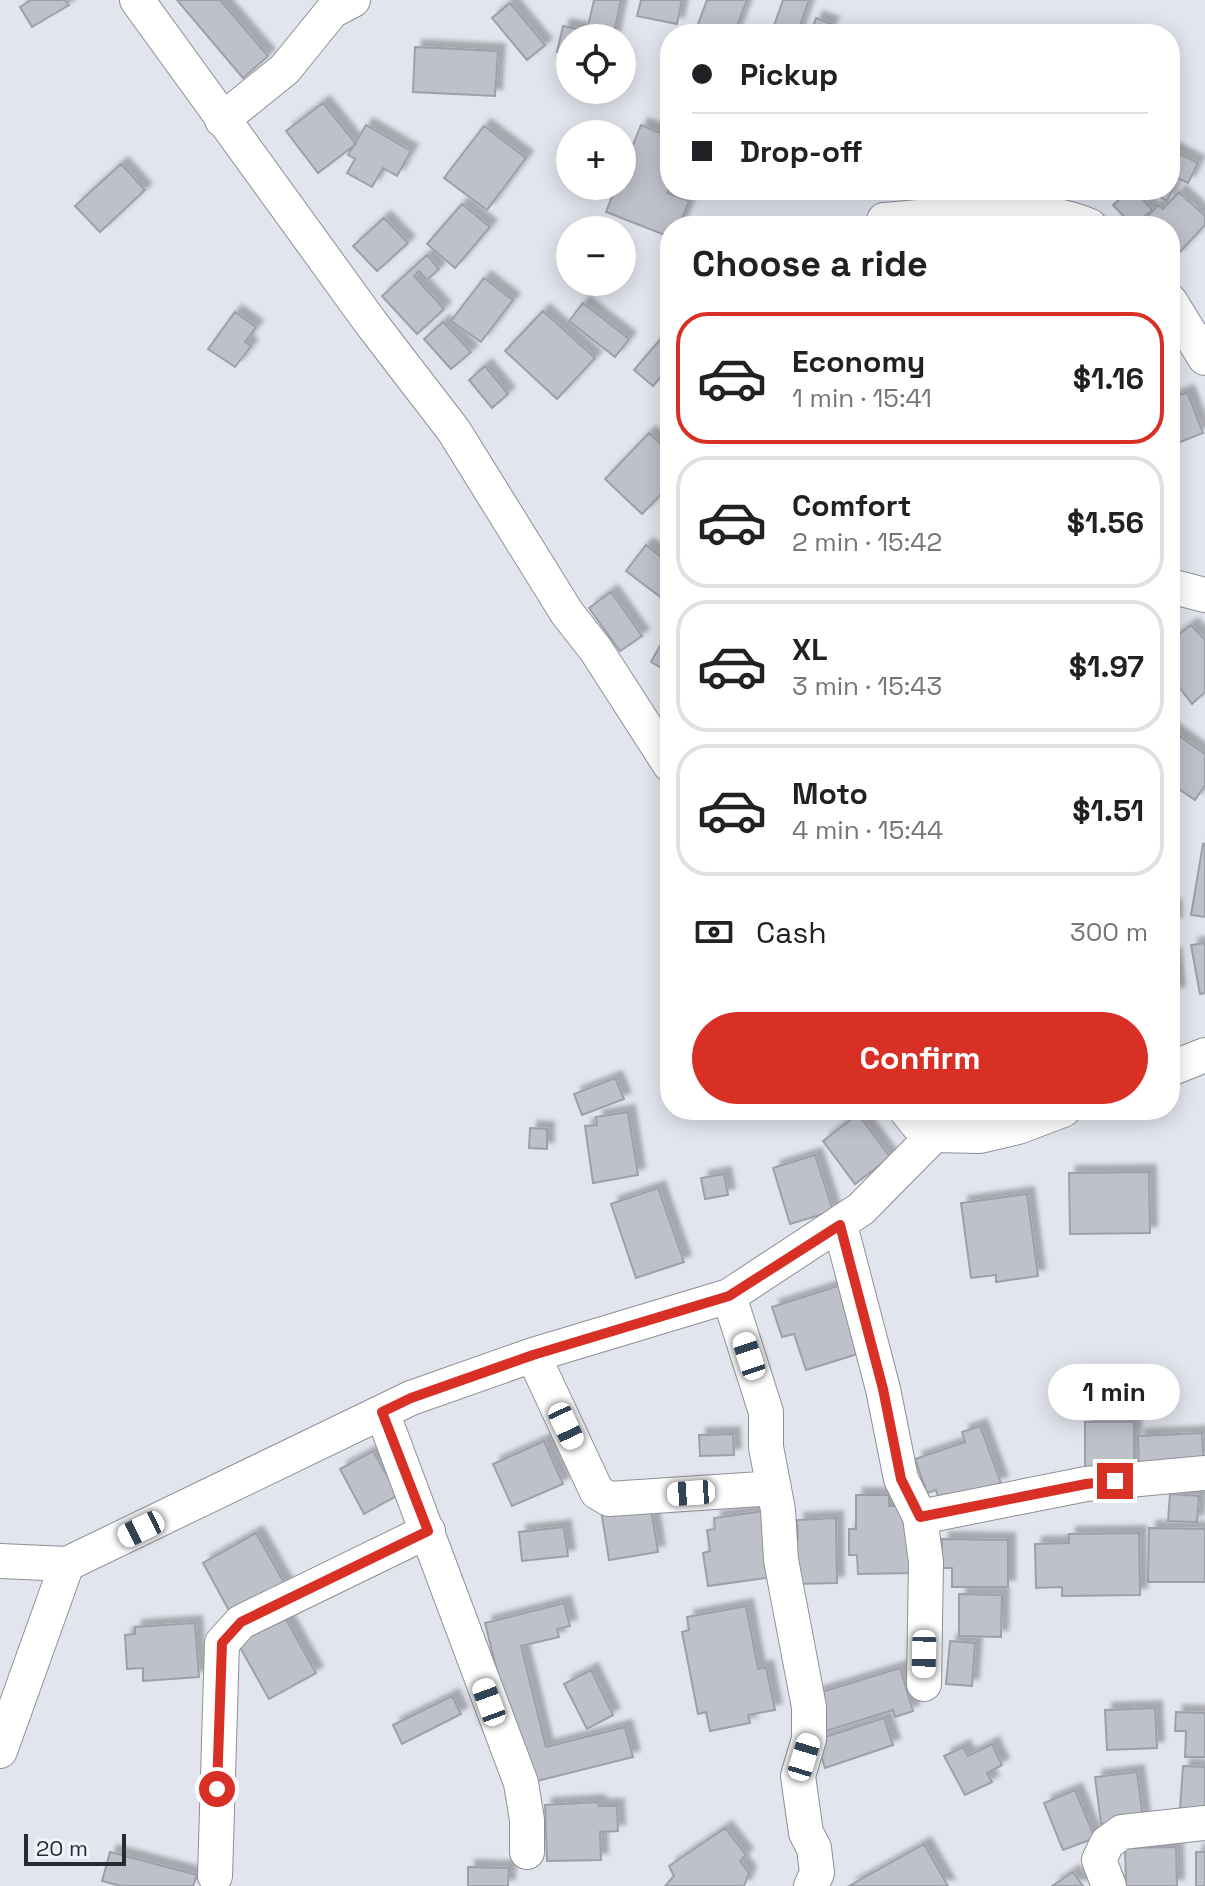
<!DOCTYPE html>
<meta charset="utf-8">
<style>
body{margin:0;font-family:"Space Grotesk",sans-serif;background:#f6f6f6;color:#202124;height:100vh;display:flex;flex-direction:column;font-size:30px;white-space:nowrap}
*{box-sizing:border-box;margin:0}
p{font-size:26px;color:#757577}
.icon{flex:none;width:44px;height:44px;fill:none;stroke:currentColor;stroke-width:2;stroke-linecap:round;stroke-linejoin:round}
.map{position:relative;flex:1;overflow:hidden}
.side{position:absolute;left:660px;top:216px;width:520px;height:904px;display:flex;flex-direction:column;background:#fff;border-radius:32px;box-shadow:0 4px 20px #0003}
.side>*{flex:none}
.top-card{position:absolute;left:660px;top:24px;width:520px;height:176px;border-radius:32px;box-shadow:0 4px 20px #0003;display:grid;align-content:center;height:176px;padding:0 32px;background:#fff}
.controls{position:absolute;left:556px;top:24px;display:grid;gap:16px}
.controls a{display:grid;place-items:center;width:80px;height:80px;border-radius:50%;background:#fff;box-shadow:0 4px 20px #0003;font-size:40px}
.scale{position:absolute;left:24px;bottom:20px;width:102px;box-sizing:border-box;padding-left:8px;border:4px solid #292a2e;border-top:0;font-size:22px;line-height:28px;white-space:nowrap;color:#292a2e;-webkit-text-stroke:6px #f0f2fc;paint-order:stroke}
.end{position:absolute;width:36px;height:36px;margin:-18px;border:10px solid #d93025;background:#fff;box-shadow:0 0 0 4px #fff}
.from{border-radius:50%}
.bubble{position:absolute;height:56px;border-radius:28px;background:#fff;box-shadow:0 4px 20px #0003;font-size:26px;font-weight:700;line-height:56px;text-align:center}
.car{position:absolute;width:24px;height:48px;margin:-24px -12px;border-radius:10px;box-shadow:0 0 6px 2px #0007;background:linear-gradient(#fff 24%,#345 0 40%,#fff 0 76%,#345 0 86%,#fff 0)}
.top-card b{display:flex;align-items:center;gap:28px;height:76px;font-size:30px}
.top-card b+b{border-top:2px solid #e0e0e0}
.top-card i{width:20px;height:20px;background:#202124}
ul{padding:0;list-style:none}
li{display:flex;align-items:center;gap:24px;height:132px;margin:0 16px 12px;padding:0 16px;border:4px solid #e0e0e0;border-radius:32px}
li div{flex:1}
li b{display:block;font-size:30px}
li em{font-style:normal;font-weight:700}
li.current{border-color:#d93025}
li>.icon{width:72px;height:72px;stroke-width:1.5}
h2{padding:0 32px;font-size:36px;line-height:96px}
.pay{display:flex;align-items:center;gap:20px;height:88px;padding:0 32px;font-size:30px}
.pay p{margin-inline-start:auto}
.button{display:flex;gap:16px;margin-top:auto;padding:16px 32px}
.button a{flex:1;height:92px;border-radius:48px;background:#d93025;color:#fff;font-size:32px;font-weight:700;line-height:92px;text-align:center}
.map>svg:first-child{display:block}
.building{fill:#bfc1ca;stroke:#9ea0a9;stroke-width:2;filter:url(#shadow)}
.lines{fill:none;stroke-linecap:round;stroke-linejoin:round}
.minor-casing{stroke:#8e9098;stroke-width:36}
.minor{stroke:#fff;stroke-width:34}
.route{stroke:#d93025;stroke-width:10}
</style>
<div class="map">
<svg width="1205" height="1886" viewBox="0 0 1205 1886">
<defs>
<filter id="shadow"><feDropShadow dx="7" dy="-7" stdDeviation="2" flood-color="#0004"/></filter>
</defs>
<rect width="100%" height="100%" fill="#e3e5ee"/>
<path class="building" d="M31,0h34l4,5 -37,22 -12,-20z
M177,0h43l48,56 -25,22z
M594,0h27l-8,38h-43v16l-13,-2 6,-26 24,5z
M641,0h41l-5,24 -40,-8z
M707,0h40l-13,34 -39,-2z
M783,0h26l-12,34h-26z
M510,3l35,42 -18,15 -35,-42z
M816,18l16,6 -5,10h-17z
M415,47l83,4 -3,45 -82,-4z
M323,103l33,41 -38,29 -32,-42z
M366,125l45,26 -14,25 -14,-8 -11,19 -25,-14 8,-14 -7,-4z
M641,125l29,12v48l-3,8 22,8 -10,25h-9v11l-64,-25 10,-26h6v-14z
M484,126l42,32 -39,52 -43,-32z
M1170,149l28,14 -10,20 -10,-5 -11,23 -21,-11h24z
M121,164l24,26 -45,42 -25,-26z
M1130,190h5l17,20 -19,16 -20,-21z
M1179,192l26,24v9l-29,31 -6,-6v-24l-29,-2 17,-19 5,4z
M462,204l28,23 -35,41 -28,-24z
M384,218l24,25 -31,28 -24,-25z
M427,255l12,14 -12,11 -8,-9 -5,5 30,33 -27,25 -35,-38z
M484,278l29,22 -32,42 -30,-21z
M583,303l46,36 -14,18 -46,-36z
M543,311l52,47 -38,41 -52,-48z
M235,312l21,15 -11,15 6,4 -16,21 -27,-18z
M443,322l28,30 -20,17 -27,-30z
M670,328v38l-17,20 -19,-16z
M485,366l23,28 -16,14 -23,-28z
M1187,392l16,41 -33,13v-47z
M649,433l21,20v32l-28,29 -37,-35z
M646,545l24,19v34l-3,4 -41,-31z
M611,592l31,44 -22,15 -31,-43z
M1191,625l14,15v52l-13,12 -22,-29v-34z
M670,628v45l-19,-11z
M1171,730l34,24v31l-10,15 -25,-17z
M1203,844h2v73l-14,-2z
M1170,906h4l1,18h-5z
M1205,943v50l-5,1 -9,-49z
M1174,955l4,38 -8,1v-38z
M615,1078l9,21 -42,16 -8,-21z
M628,1112l10,63 -45,8 -8,-57 12,-1 -1,-8z
M858,1114l32,43 -35,27 -32,-43z
M530,1128l17,1v20l-18,-1z
M815,1155l18,56 -43,13 -17,-56z
M1149,1172l1,61 -80,1 -1,-61z
M724,1174l4,21 -23,4 -4,-21z
M658,1188l26,74 -48,16 -25,-74z
M1027,1194l11,82 -42,6v-7l-25,3 -10,-75z
M841,1285l23,67 -58,18 -12,-36 -12,3 -10,-30z
M1085,1422h49v45l-49,12z
M980,1426l21,57 -61,21 -4,-14 -9,3 -12,-34 50,-17 -3,-10z
M1202,1433l2,35 -65,3 -1,-35z
M733,1434l1,21 -34,1 -1,-21z
M544,1441l19,43 -51,22 -19,-42z
M373,1451l25,44 -34,19 -24,-45z
M1170,1494l29,2 -2,26 -29,-1z
M856,1495h33v11h18l7,67 -56,1 -1,-19h-8v-26h7z
M650,1502l8,50 -49,8 -8,-50z
M764,1511l9,66 -65,9 -5,-33 7,-2 -3,-21 8,-1 -1,-11z
M836,1518l1,65 -43,1 -8,-44 12,-1 -1,-19z
M564,1527l4,29 -46,5 -3,-29z
M1149,1528l56,1v53h-57z
M256,1533l30,53 -54,30 -29,-53z
M1139,1533l1,62 -78,1v-9l-26,1 -1,-44 34,-1v-9z
M942,1539l66,1v47h-56v-19h-17l7,-10z
M959,1594l43,1 -1,42 -42,-1z
M564,1603l6,23 -13,3 2,8 -38,9 25,101 79,-20 8,30 -108,27 -40,-161z
M746,1606l12,63 8,-2 9,43 -27,5 2,8 -40,8 -4,-19 -8,2 -16,-82 7,-2 -2,-13z
M284,1616l32,57 -47,26 -32,-57z
M195,1623l4,54 -56,4v-13l-16,1 -2,-34 10,-1v-7z
M950,1641l25,2 -3,43 -26,-2z
M900,1668l13,43 -18,6 -2,-7 -67,21 -11,-37z
M591,1670l22,45 -26,14 -23,-45z
M452,1696l9,18 -59,30 -9,-19z
M1155,1708l2,40 -50,2 -2,-40z
M1176,1712l29,1v44h-20l1,-26h-11z
M884,1718l9,27 -68,23 -9,-28z
M992,1744l10,21 -15,8 5,9 -27,13 -21,-39 19,-9 5,9z
M1183,1766l22,1v43l-25,-1z
M1137,1772l6,47 -42,5 -6,-47z
M1075,1790l20,48 -32,12 -19,-47z
M598,1802l1,4h18l1,25 -18,1 1,28 -54,1 -2,-56z
M725,1828l21,27 -6,6 9,12 -5,13h-79l9,-10 -5,-10z
M924,1844l24,42h-99z
M1176,1847l1,39h-51l-1,-38z
M110,1852l87,23 -4,11h-72l-19,-5z
M1196,1852h9v34h-9z
M468,1867l41,1 -1,18h-40z
M1073,1872l10,14h-31z"/>
<g class="lines">
<g class="minor-casing">
<path id="minor" d="M137,0l234,323 83,108 113,182 29,37 74,115
M222,120l63,-51 47,-58 21,-11
M884,220c66,-5 143,-21 206,6
M1170,301l35,57
M1170,586l35,9
M1170,1069l35,-14
M906,1110l11,14 17,11 46,1 38,-9 45,-17
M840,1225l43,164 18,90 19,38 6,45 -2,122
M729,1296l37,116v35l12,63 3,50 28,147v32l-11,37 8,57 8,15 3,25 -6,13
M533,1355l64,137 12,7 165,-11
M382,1412l139,371 6,37v32
M920,1517l166,-33 119,-11
M0,1561l67,3
M0,1751l67,-187 344,-166 122,-43 196,-59 132,-87 73,-74
M215,1876l7,-233 19,-21 187,-91
M1109,1886l-10,-26 8,-17 15,-11 83,-9"/>
</g>
<use href="#minor" class="minor"/>
</g>
<g class="lines">
<path class="route" d="M217,1789l5,-146 19,-21 187,-91 -46,-119 29,-14 122,-43 196,-59 111,-71 43,164 18,90 19,38 166,-33 29,-3"/>
</g>
</svg>
<div class="controls">
<a><svg class="icon" aria-label="locate" viewBox="0 0 24 24"><circle cx="12" cy="12" r="6"/><path d="M12 2v4M12 18v4M2 12h4M18 12h4"/></svg></a>
<a>+</a>
<a>−</a>
</div>
<div class="scale">20 m</div>
<i class="end from" style="left:217px;top:1789px"></i>
<i class="end" style="left:1115px;top:1481px"></i>
<div class="bubble" style="left:1048px;top:1364px;width:132px">1 min</div>
<i class="car" style="left:749px;top:1356px;rotate:342deg"></i>
<i class="car" style="left:566px;top:1426px;rotate:155deg"></i>
<i class="car" style="left:691px;top:1493px;rotate:266deg"></i>
<i class="car" style="left:141px;top:1529px;rotate:244deg"></i>
<i class="car" style="left:924px;top:1654px;rotate:181deg"></i>
<i class="car" style="left:489px;top:1702px;rotate:340deg"></i>
<i class="car" style="left:804px;top:1757px;rotate:17deg"></i>
<div class="top-card">
<b><i class="from"></i>Pickup</b>
<b><i></i>Drop-off</b>
</div>
<section class="side">
<h2>Choose a ride</h2>
<ul>
<li class="current"><svg class="icon" aria-label="car" viewBox="0 0 24 24"><path d="M5 17H2v-5l4-1 3-4h7l3 4 3 1v5h-3M9 17h6M6 11h13"/><circle cx="7" cy="17" r="2"/><circle cx="17" cy="17" r="2"/></svg><div><b>Economy</b><p>1 min · 15:41</p></div><em>$1.16</em></li>
<li><svg class="icon" aria-label="car" viewBox="0 0 24 24"><path d="M5 17H2v-5l4-1 3-4h7l3 4 3 1v5h-3M9 17h6M6 11h13"/><circle cx="7" cy="17" r="2"/><circle cx="17" cy="17" r="2"/></svg><div><b>Comfort</b><p>2 min · 15:42</p></div><em>$1.56</em></li>
<li><svg class="icon" aria-label="car" viewBox="0 0 24 24"><path d="M5 17H2v-5l4-1 3-4h7l3 4 3 1v5h-3M9 17h6M6 11h13"/><circle cx="7" cy="17" r="2"/><circle cx="17" cy="17" r="2"/></svg><div><b>XL</b><p>3 min · 15:43</p></div><em>$1.97</em></li>
<li><svg class="icon" aria-label="car" viewBox="0 0 24 24"><path d="M5 17H2v-5l4-1 3-4h7l3 4 3 1v5h-3M9 17h6M6 11h13"/><circle cx="7" cy="17" r="2"/><circle cx="17" cy="17" r="2"/></svg><div><b>Moto</b><p>4 min · 15:44</p></div><em>$1.51</em></li>
</ul>
<div class="pay"><svg class="icon" aria-label="cash" viewBox="0 0 24 24"><path d="M3 7h18v10H3z"/><circle cx="12" cy="12" r="2"/></svg>Cash<p>300 m</p></div>
<div class="button"><a>Confirm</a></div>
</section>
</div>
